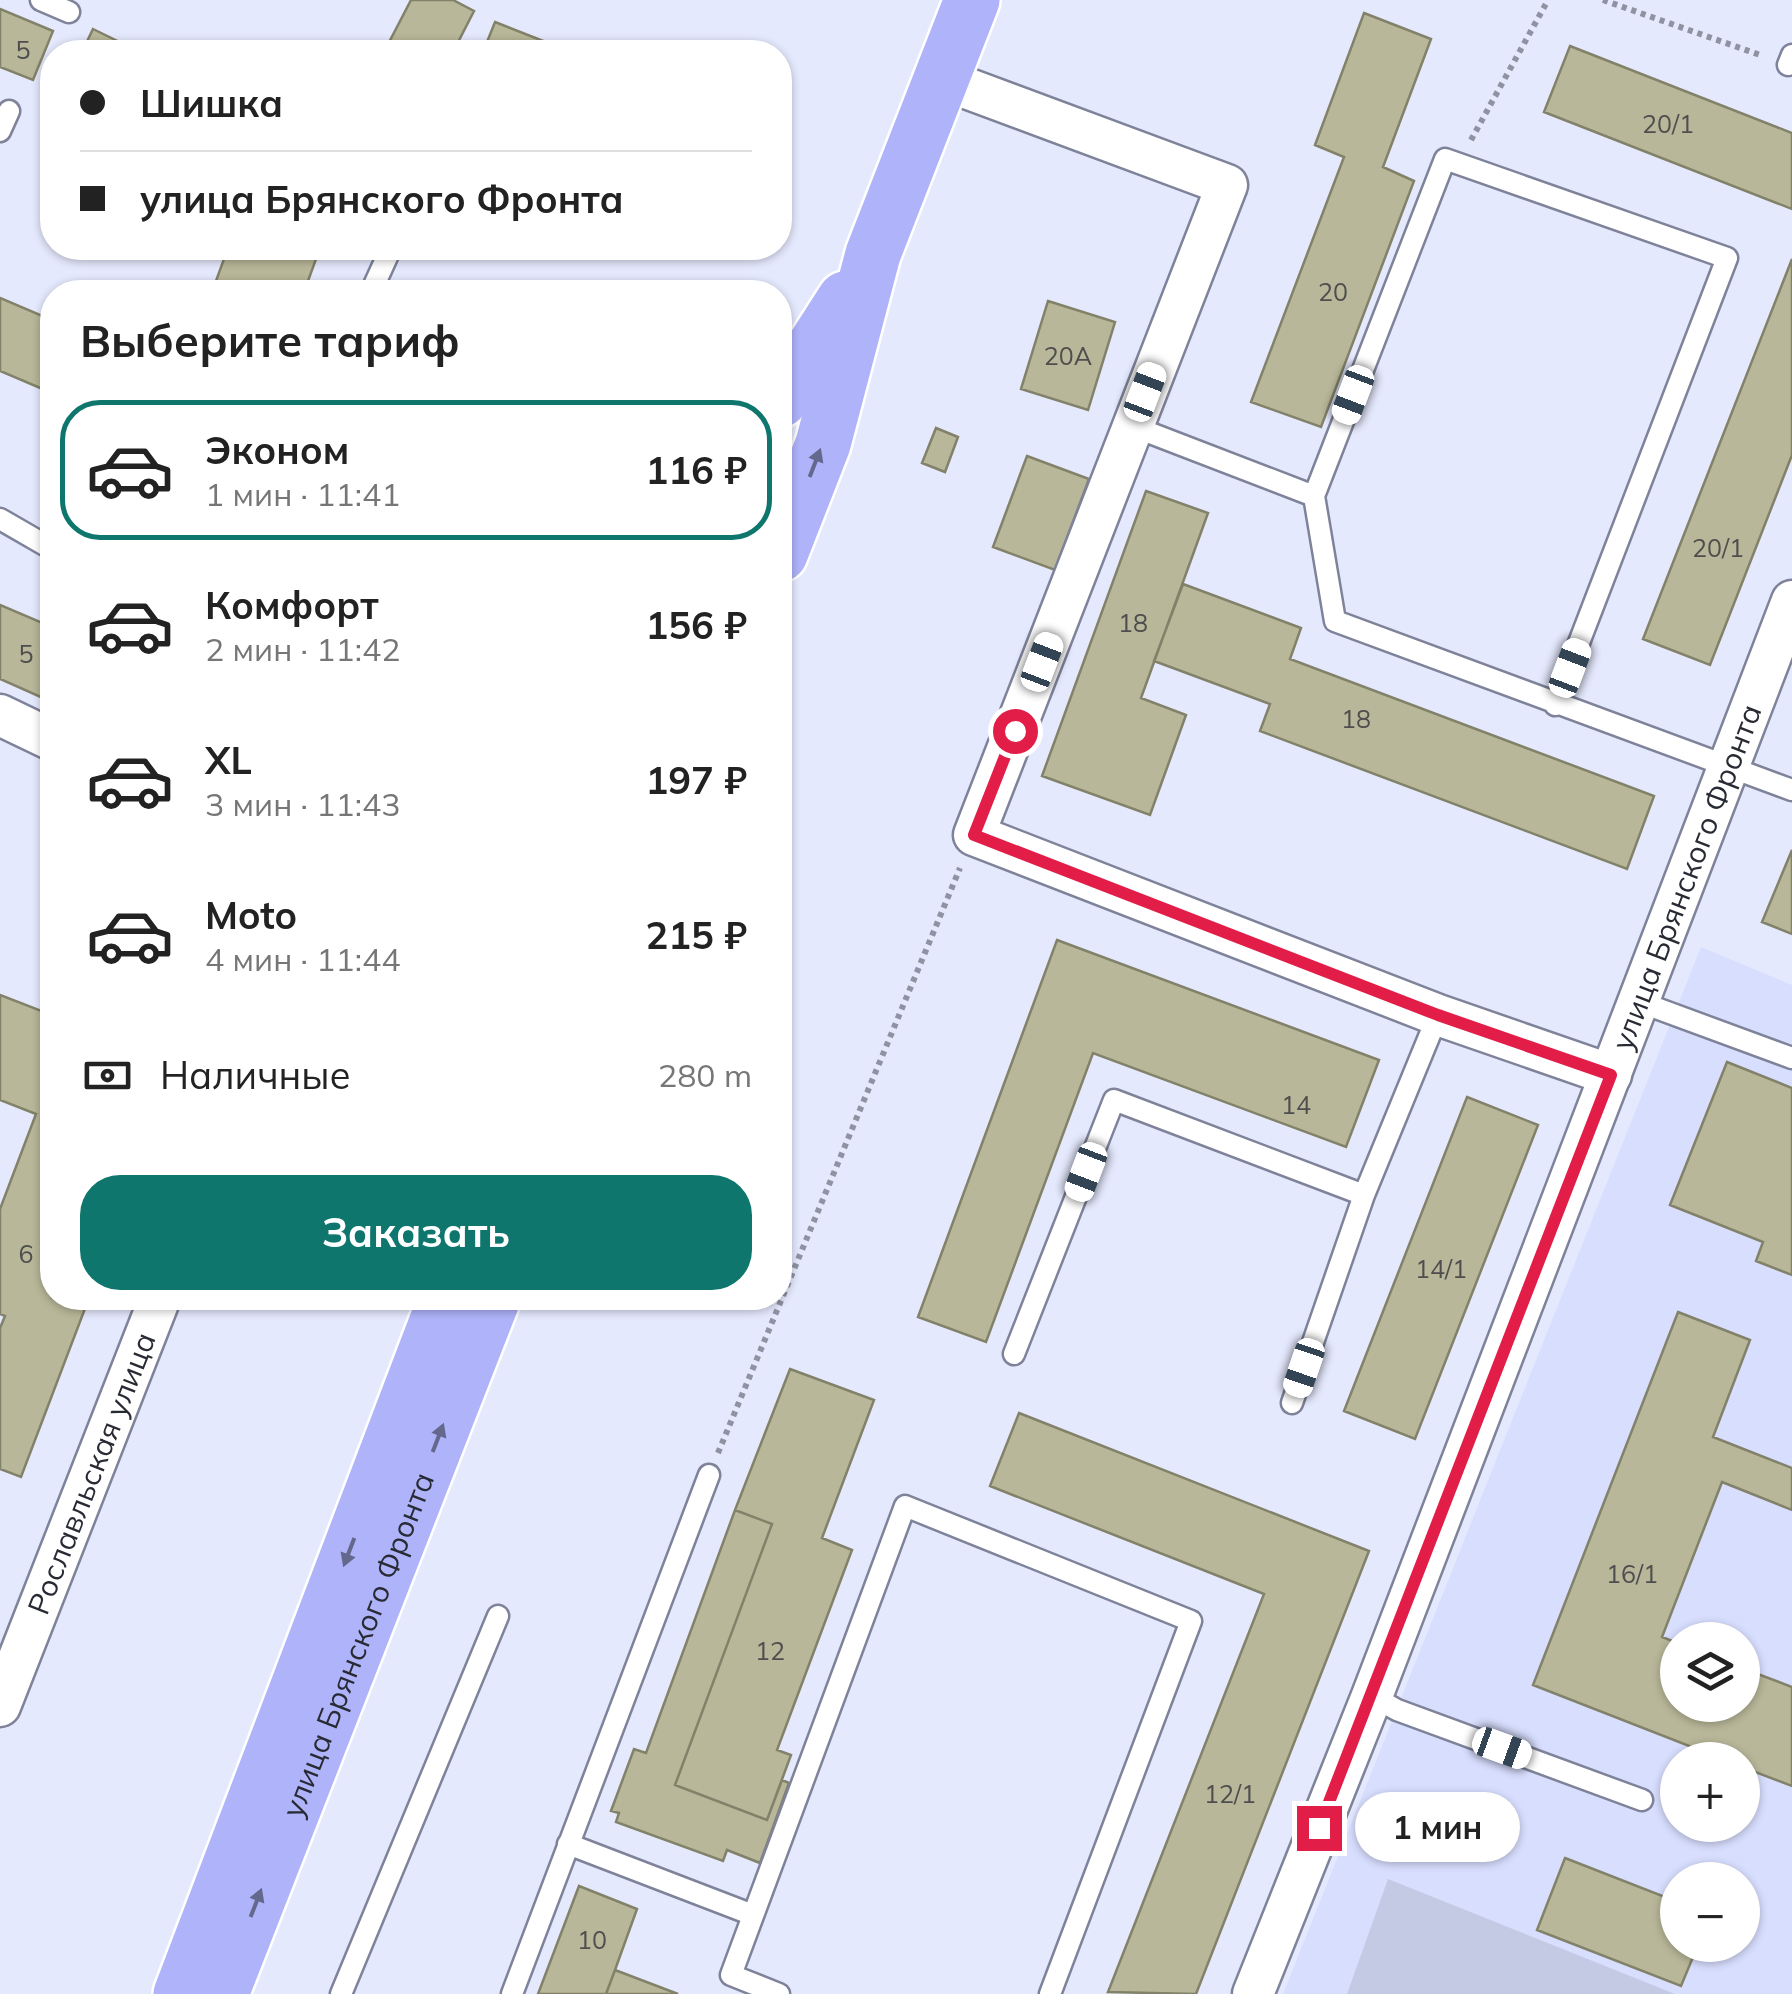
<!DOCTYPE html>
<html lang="ru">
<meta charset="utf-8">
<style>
body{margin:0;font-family:Mulish,sans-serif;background:#f2f2f2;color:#222;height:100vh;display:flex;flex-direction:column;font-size:38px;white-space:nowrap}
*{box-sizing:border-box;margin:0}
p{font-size:32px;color:#767676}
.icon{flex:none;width:55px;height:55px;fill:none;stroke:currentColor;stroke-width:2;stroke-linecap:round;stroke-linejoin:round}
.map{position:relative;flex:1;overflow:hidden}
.panel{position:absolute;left:40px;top:280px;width:752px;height:1030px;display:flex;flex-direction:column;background:#fff;border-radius:40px;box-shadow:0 2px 8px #0004}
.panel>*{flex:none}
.guide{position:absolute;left:40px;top:40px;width:752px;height:220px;border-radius:40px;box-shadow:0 2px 8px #0004;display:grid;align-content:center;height:220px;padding:0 40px;background:#fff}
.tools{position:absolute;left:1660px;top:1622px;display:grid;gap:20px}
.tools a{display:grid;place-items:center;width:100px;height:100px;border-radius:50%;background:#fff;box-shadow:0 2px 8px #0004;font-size:50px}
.end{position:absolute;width:45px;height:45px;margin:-22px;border:12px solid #e11d48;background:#fff;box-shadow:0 0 0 5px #fff}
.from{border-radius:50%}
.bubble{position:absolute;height:70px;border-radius:35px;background:#fff;box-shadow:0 2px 8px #0004;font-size:32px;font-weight:700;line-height:70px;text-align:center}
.car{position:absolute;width:30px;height:60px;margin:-30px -15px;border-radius:12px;box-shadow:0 0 8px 2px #0007;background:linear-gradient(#fff 24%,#345 0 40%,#fff 0 76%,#345 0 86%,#fff 0)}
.guide b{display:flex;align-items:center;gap:35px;height:95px;font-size:38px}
.guide b+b{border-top:2px solid #e0e0e0}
.guide i{width:25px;height:25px;background:#222}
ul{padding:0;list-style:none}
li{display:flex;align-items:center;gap:30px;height:140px;margin:0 20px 15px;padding:0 20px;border:5px solid transparent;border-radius:40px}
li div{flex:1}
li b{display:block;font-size:38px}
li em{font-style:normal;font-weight:700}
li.current{border-color:#0f766e}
li>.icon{width:90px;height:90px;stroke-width:1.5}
h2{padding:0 40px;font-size:45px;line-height:120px}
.pay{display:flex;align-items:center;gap:25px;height:110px;padding:0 40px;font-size:38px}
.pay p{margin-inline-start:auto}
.action{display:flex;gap:20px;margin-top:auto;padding:20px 40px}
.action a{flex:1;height:115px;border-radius:40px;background:#0f766e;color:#fff;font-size:40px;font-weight:700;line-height:115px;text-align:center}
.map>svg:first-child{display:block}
.built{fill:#d8defe;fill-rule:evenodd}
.green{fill:#c5cae4}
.building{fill:#b8b799;stroke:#828169;stroke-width:2.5}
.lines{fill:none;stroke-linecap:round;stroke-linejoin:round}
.service-casing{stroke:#7f839a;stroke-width:25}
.minor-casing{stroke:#7f839a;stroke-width:45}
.primary-casing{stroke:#fff;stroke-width:60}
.path{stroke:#8f92a1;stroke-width:6;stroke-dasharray:5 5;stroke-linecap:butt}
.service{stroke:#fff;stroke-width:20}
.minor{stroke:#fff;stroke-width:40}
.primary{stroke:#aeb3fa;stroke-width:55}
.oneway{fill:#65688d}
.route{stroke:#e11d48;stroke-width:12}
.labels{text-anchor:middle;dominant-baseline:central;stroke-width:8;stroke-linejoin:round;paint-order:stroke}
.number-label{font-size:25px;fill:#4d4e4d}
.street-label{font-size:30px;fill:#292b34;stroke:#e5e9fd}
</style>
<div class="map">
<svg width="1792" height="1994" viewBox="0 0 1792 1994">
<rect width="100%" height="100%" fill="#e5e9fd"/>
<path class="built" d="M1701,947l91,38v1009h-509zM1678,1640h64v65h-64zM1678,1760h64v65h-64zM1678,1880h64v65h-64z"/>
<path class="green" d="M1388,1879l287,115h-328z"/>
<path class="building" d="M411,0h42l21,11 -21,41h-69z
M0,9l53,22 -20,49 -33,-13z
M1364,13l67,26 -48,128 31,14 -93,246 -70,-25 93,-245 -29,-12z
M495,22l76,30h-88z
M93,29l47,23h-58z
M1570,46l222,87v76l-248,-97z
M228,248h92l-16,44h-92z
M1792,259v196l-82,210 -67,-26z
M0,298l52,22v73l-52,-22z
M1048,301l67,21 -27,88 -67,-21z
M936,428l22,9 -13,35 -23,-9z
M1027,456l62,23 -34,91 -62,-23z
M1146,491l62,22 -67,185 45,17 -36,100 -108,-39z
M1183,584l118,44 -11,31 364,137 -27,73 -367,-138 10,-27 -116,-43z
M0,605l52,22v75l-52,-23z
M1792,850v84l-30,-12z
M1057,940l322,120 -33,87 -253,-94 -107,289 -68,-25z
M0,995l52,20v283h37l-68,179 -21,-8v-141l5,-12 -5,-2v-105l36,-95 -36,-14z
M1727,1062l65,26v187l-36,-14 7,-19 -93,-37z
M1467,1097l71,28 -123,314 -71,-28z
M1678,1312l72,28 -37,97 79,31v42l-70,-28 -60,155 16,6v62h64v-37l50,19v99l-50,-19v-7h-17l-192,-75z
M790,1369l84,31 -52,138 30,12 -75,200 14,5 -24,65 -92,-35 97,-261 -37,-14z
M1019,1413l350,138 -173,443 -88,-2 156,-398 -274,-108z
M735,1510l37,14 -97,261 92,35 15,-40 7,3 -29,80 -33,-13 -4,11 -107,-39 3,-9 -8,-2 23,-62 12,4z
M1565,1858l113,44v43h20l-17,41 -144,-56z
M579,1886l58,23 -22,61 -9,24h-68z
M615,1970l63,24h-72z"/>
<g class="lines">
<g class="service-casing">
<path id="service" d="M41,0l28,12
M1788,65l4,-10
M0,131l9,-20
M371,292l20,-44
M1132,426l182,70 21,125 457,169
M1314,496l131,-337 282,99 -172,447
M0,519l52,30
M1637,1001l155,57
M1014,1354l100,-254 250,95
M1292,1403l72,-208 74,-180
M1372,1696l25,14 245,90
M568,1844l185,71
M341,1994l157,-378
M512,1994l197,-519
M779,1994l-48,-19 174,-469 286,115 -141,373"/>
</g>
<g class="minor-casing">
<g id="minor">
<path d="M942,79l285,106 -253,650 464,180 173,60"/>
<path d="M0,715l52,25"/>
<path id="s1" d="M0,1706l160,-408"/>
<path id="s2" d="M1253,1994l119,-298 420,-1095"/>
</g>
</g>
<g class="primary-casing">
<g id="primary">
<path d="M780,400l65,-101"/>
<path d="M780,554l43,-110 50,-190 99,-254"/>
<path d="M181,1994l265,-696"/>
<path id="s3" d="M221,1994l272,-696"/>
</g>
</g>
<path class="path" d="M1603,0l160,56
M1471,140l77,-140
M718,1453l242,-585"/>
<use href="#service" class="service"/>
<use href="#minor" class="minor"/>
<use href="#primary" class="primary"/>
</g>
<defs><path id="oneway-solid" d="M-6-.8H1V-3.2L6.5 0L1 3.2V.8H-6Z" transform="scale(2.5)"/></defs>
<g class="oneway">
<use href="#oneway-solid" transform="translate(815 463) rotate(-69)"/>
<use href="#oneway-solid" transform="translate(438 1438) rotate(-69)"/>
<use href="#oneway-solid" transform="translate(349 1552) rotate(111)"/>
<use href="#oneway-solid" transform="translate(256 1903) rotate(-69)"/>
</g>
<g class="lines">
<path class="route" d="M1015,731l-41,104 464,180 173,60 -292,753"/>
</g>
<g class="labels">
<g class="number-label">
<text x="23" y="49">5</text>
<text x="1668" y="123">20/1</text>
<text x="1333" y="291">20</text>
<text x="1068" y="355">20А</text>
<text x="1718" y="547">20/1</text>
<text x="1133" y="622">18</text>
<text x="26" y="653">5</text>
<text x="1356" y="718">18</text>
<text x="1296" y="1104">14</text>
<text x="26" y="1253">6</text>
<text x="1441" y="1268">14/1</text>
<text x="1632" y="1573">16/1</text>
<text x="770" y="1650">12</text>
<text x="1230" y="1793">12/1</text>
<text x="592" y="1939">10</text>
</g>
<g class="street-label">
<text stroke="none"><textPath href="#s2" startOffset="1198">улица Брянского Фронта</textPath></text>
<text stroke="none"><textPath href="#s1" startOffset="250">Рославльская улица</textPath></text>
<text stroke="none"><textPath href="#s3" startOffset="375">улица Брянского Фронта</textPath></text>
</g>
</g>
</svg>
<div class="tools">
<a><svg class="icon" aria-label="layers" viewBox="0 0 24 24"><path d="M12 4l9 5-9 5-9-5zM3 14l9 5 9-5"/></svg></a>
<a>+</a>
<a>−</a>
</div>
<i class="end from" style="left:1015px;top:731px"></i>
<i class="end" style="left:1319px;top:1828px"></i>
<div class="bubble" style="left:1355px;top:1792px;width:165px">1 мин</div>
<i class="car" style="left:1145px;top:392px;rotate:21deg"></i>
<i class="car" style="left:1353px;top:395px;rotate:201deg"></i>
<i class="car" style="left:1042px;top:662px;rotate:21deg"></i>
<i class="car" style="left:1570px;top:668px;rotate:21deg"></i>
<i class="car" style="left:1086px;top:1172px;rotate:201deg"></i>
<i class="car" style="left:1304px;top:1368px;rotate:199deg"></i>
<i class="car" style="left:1502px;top:1748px;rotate:110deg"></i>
<div class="guide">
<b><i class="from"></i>Шишка</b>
<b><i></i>улица Брянского Фронта</b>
</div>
<section class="panel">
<h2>Выберите тариф</h2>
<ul>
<li class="current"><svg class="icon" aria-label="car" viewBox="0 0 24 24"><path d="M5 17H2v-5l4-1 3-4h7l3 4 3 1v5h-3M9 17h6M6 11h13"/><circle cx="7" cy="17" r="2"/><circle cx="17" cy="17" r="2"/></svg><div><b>Эконом</b><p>1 мин · 11:41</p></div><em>116 ₽</em></li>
<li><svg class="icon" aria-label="car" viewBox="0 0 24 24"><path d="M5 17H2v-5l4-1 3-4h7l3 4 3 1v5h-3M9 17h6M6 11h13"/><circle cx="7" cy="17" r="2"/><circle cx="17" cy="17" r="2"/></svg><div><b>Комфорт</b><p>2 мин · 11:42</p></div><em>156 ₽</em></li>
<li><svg class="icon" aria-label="car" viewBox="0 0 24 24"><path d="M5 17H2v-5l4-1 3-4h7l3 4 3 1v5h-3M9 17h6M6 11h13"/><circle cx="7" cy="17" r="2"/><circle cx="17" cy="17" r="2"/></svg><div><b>XL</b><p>3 мин · 11:43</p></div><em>197 ₽</em></li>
<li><svg class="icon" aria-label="car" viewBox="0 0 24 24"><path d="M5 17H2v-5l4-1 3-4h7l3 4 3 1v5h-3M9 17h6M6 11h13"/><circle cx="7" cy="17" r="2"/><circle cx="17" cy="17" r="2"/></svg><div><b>Moto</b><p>4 мин · 11:44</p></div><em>215 ₽</em></li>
</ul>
<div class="pay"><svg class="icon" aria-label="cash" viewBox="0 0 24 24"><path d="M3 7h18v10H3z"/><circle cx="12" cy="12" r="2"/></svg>Наличные<p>280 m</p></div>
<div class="action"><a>Заказать</a></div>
</section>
</div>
